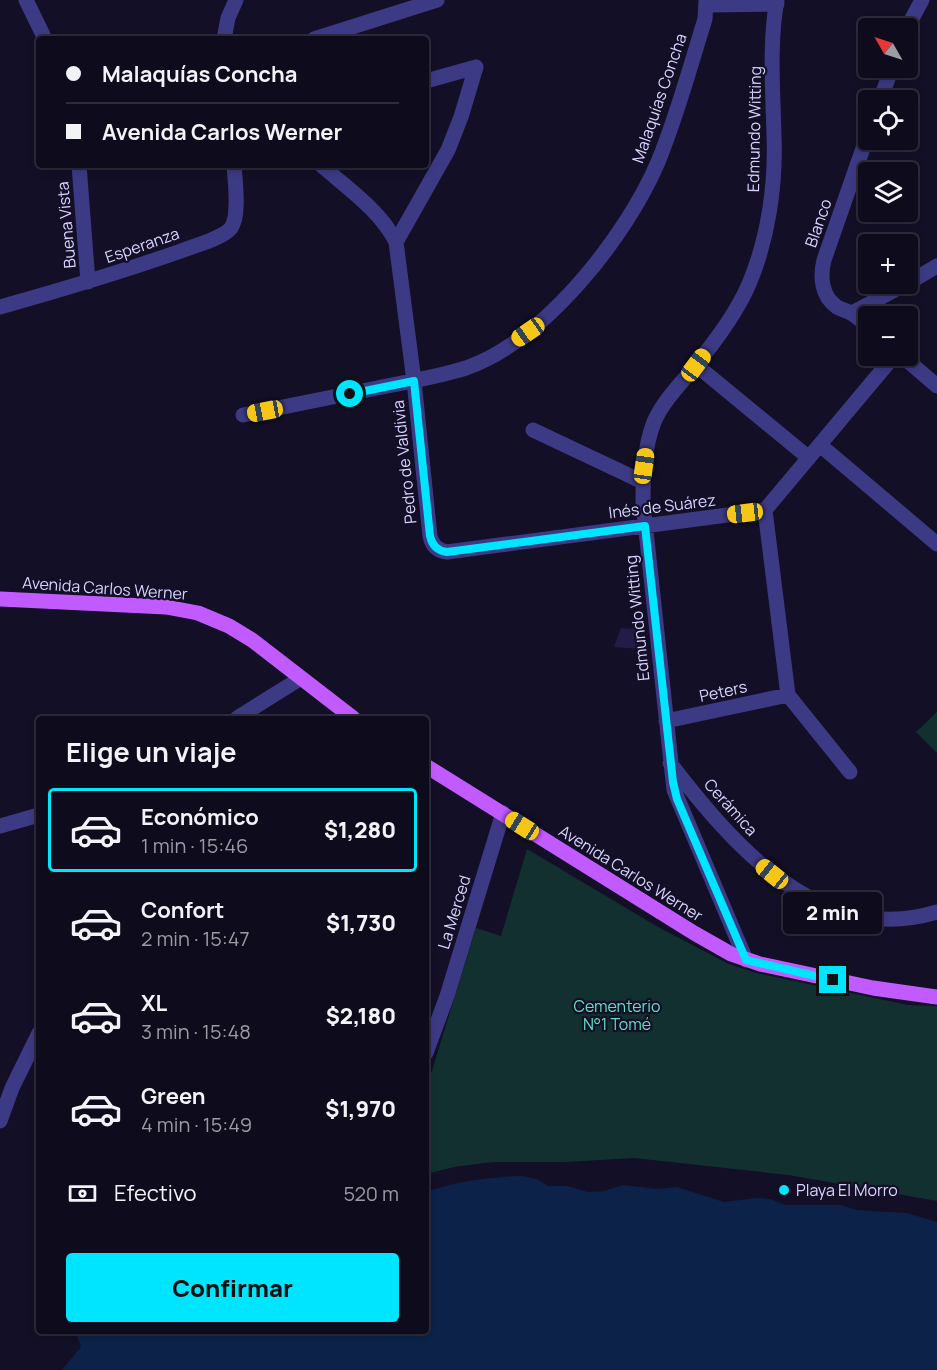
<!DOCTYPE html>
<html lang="es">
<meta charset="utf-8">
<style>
body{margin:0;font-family:Manrope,sans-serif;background:#1c1929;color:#f1f3f6;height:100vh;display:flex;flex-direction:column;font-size:22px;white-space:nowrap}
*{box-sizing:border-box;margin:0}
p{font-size:20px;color:#9b9ba3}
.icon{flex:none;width:33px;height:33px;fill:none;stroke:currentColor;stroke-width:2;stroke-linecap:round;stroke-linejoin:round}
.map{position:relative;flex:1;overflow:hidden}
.sheet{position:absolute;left:36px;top:716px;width:393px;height:618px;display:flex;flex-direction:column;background:#0e0b1c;border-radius:6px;box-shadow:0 3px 9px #0003,0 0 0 2px #2e2b3b}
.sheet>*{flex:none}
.banner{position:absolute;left:36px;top:36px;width:393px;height:132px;border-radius:6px;box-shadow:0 3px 9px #0003,0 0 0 2px #2e2b3b;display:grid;align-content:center;height:132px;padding:0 30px;background:#0e0b1c}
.needle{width:39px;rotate:309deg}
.controls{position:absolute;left:858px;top:18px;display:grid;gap:12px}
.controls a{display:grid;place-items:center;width:60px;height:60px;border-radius:6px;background:#0e0b1c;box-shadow:0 3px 9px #0003,0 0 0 2px #2e2b3b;font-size:30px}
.end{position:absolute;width:27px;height:27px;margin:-14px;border:8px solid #00e5ff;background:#111;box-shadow:0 0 0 3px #111}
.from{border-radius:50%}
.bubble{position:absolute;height:42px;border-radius:6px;background:#0e0b1c;box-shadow:0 3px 9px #0003,0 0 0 2px #2e2b3b;font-size:20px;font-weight:800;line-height:42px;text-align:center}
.car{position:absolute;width:18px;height:36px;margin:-18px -9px;border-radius:8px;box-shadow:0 0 4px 2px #0007;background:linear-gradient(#f5c518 24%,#345 0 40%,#f5c518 0 76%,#345 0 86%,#f5c518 0)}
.banner b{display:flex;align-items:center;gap:21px;height:57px;font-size:22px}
.banner b+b{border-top:2px solid #2e2b3b}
.banner i{width:15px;height:15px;background:#f1f3f6}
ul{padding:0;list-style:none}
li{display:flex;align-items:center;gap:18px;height:84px;margin:0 12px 9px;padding:0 18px;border:3px solid transparent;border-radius:6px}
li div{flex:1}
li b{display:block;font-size:22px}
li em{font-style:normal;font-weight:800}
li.current{border-color:#00e5ff}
li>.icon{width:54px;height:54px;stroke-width:1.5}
h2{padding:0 30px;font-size:27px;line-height:72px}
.pay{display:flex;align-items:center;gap:15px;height:66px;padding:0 30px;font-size:22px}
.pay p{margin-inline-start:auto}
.cta{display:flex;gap:12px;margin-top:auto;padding:12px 30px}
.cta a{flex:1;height:69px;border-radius:6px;background:#00e5ff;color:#111;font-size:24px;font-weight:800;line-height:69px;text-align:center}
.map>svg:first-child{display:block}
.green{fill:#12302f}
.water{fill:#0c2248}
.building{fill:#241b47}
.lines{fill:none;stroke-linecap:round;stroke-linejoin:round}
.minor{stroke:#3d3a85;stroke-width:15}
.major{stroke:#c25bff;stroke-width:15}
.route{stroke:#00e5ff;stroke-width:8}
.poi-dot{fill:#00e5ff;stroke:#130f26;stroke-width:2}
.labels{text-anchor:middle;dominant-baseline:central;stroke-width:4.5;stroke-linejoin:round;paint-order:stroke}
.street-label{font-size:16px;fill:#d9d4ff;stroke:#130f26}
.park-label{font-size:16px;fill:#5fe0c0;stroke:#130f26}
.poi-label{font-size:16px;fill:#d9d4ff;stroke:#130f26;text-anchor:start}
</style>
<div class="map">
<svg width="937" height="1370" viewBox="0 0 937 1370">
<rect width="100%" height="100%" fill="#130f26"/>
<path class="green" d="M937,712v41l-21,-21z
M527,849l131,78 71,37 27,9 152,32 29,1v195l-149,-26 -154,-17 -68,4h-73l-39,5 -28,7v-84l50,-162 25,8z"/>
<path class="water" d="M521,1176l15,3 13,7h18l21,6 16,-1 19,-6 35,4 19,-2 47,15 32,-4 14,1 16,6h54l17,5 50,3 30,9v148h-875l19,-23 -6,-16 351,-1v-138c31,-11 62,-15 95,-16z"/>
<path class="building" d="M621,628l19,1 -1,20 -25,-2z"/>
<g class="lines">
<path class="minor" d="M26,0l19,39
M707,5l70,-1
M907,28l15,-28
M224,39l4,-21 8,-18
M314,39l123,-39
M426,81l50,-14
M880,100l12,-32
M868,134l-44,126c-4,16 -3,36 13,47 5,3 12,4 17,8 5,3 10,8 14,12
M79,165l9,117
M321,165c26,23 59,45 75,77l18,139 16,155c2,9 7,15 17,16l318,-42 129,-154
M396,242l52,-92 13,-33 15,-50
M908,283l29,-17
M0,307c61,-17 121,-35 181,-56 12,-5 41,-12 50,-23 9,-12 4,-47 3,-63
M852,313l54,-29
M902,356l35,30
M696,365l113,93
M243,415c45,-9 90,-18 134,-27 30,-6 60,-11 89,-20 79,-28 160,-131 192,-206 19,-46 32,-95 47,-143l1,-19
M533,430l110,52
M820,445l117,99
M765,510l23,185 62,77
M237,718l64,-40
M666,721l122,-26
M670,763c62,81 151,185 267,149
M0,826l39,-11
M746,960l-72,-170 -31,-287c0,-27 1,-55 11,-81 9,-21 26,-37 40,-55 21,-25 42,-53 55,-83 19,-45 27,-99 25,-148 -1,-42 -5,-95 3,-136
M426,1053l21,-57 56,-183
M0,1121l12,-33 27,-55"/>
<path class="major" d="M0,599l166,8 32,6 31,13 23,14 101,78
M426,766l268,167 37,21 29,10 113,24 64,9"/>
</g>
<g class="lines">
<path class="route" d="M350,394l64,-13 16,155c2,9 7,15 17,16l198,-26 28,256 4,17 69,161 87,20"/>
</g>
<circle class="poi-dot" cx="784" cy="1190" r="6"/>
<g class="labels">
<g class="street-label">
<text transform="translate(659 98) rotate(-71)">Malaquías Concha</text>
<text transform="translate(754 129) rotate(-89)">Edmundo Witting</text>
<text transform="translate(818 223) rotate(-71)">Blanco</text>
<text transform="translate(66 225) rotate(-95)">Buena Vista</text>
<text transform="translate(142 245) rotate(-19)">Esperanza</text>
<text transform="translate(404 462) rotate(-96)">Pedro de Valdivia</text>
<text transform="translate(662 506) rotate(-7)">Inés de Suárez</text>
<text transform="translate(105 588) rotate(4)">Avenida Carlos Werner</text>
<text transform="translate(637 618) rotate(-96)">Edmundo Witting</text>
<text transform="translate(723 691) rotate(-12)">Peters</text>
<text transform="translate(731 807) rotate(48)">Cerámica</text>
<text transform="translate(631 873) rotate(32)">Avenida Carlos Werner</text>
<text transform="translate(454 912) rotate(-73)">La Merced</text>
</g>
<g class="park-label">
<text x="617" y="1006">Cementerio<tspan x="617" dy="18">N°1 Tomé</tspan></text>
</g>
<g class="poi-label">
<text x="796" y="1190">Playa El Morro</text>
</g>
</g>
</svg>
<div class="controls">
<a><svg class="needle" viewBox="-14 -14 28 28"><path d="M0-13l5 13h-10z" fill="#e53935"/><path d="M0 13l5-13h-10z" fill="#9b9ba3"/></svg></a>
<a><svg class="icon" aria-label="locate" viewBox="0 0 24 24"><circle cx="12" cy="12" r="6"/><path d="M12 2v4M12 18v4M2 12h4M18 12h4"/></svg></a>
<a><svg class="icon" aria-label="layers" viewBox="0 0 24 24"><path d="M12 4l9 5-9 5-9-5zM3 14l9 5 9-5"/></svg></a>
<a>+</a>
<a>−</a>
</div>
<i class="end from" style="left:350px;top:394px"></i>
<i class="end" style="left:833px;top:980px"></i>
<div class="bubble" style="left:783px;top:892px;width:99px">2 min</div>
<i class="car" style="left:528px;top:332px;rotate:235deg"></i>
<i class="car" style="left:696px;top:365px;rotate:37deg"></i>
<i class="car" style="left:265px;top:411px;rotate:259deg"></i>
<i class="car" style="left:644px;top:466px;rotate:8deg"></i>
<i class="car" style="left:745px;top:513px;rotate:263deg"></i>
<i class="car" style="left:522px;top:826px;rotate:302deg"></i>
<i class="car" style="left:772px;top:874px;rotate:309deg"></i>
<div class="banner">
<b><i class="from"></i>Malaquías Concha</b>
<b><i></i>Avenida Carlos Werner</b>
</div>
<section class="sheet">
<h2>Elige un viaje</h2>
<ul>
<li class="current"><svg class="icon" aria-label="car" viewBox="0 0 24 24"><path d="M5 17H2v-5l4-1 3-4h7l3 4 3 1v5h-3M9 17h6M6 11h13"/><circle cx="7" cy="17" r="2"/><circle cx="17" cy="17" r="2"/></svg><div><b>Económico</b><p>1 min · 15:46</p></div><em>$1,280</em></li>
<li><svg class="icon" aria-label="car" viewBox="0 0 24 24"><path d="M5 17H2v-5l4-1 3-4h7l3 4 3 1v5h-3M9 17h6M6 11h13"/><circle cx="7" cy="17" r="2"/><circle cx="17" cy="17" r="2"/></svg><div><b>Confort</b><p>2 min · 15:47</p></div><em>$1,730</em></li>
<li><svg class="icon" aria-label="car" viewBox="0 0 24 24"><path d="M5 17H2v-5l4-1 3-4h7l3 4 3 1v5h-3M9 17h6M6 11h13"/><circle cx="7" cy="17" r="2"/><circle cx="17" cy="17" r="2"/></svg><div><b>XL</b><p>3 min · 15:48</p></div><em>$2,180</em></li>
<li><svg class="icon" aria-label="car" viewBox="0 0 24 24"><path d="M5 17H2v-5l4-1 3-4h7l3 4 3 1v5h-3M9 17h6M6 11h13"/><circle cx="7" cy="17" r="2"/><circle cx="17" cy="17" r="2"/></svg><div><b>Green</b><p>4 min · 15:49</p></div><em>$1,970</em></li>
</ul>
<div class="pay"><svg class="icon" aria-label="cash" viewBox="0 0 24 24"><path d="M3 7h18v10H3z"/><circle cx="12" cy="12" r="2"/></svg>Efectivo<p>520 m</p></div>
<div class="cta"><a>Confirmar</a></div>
</section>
</div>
